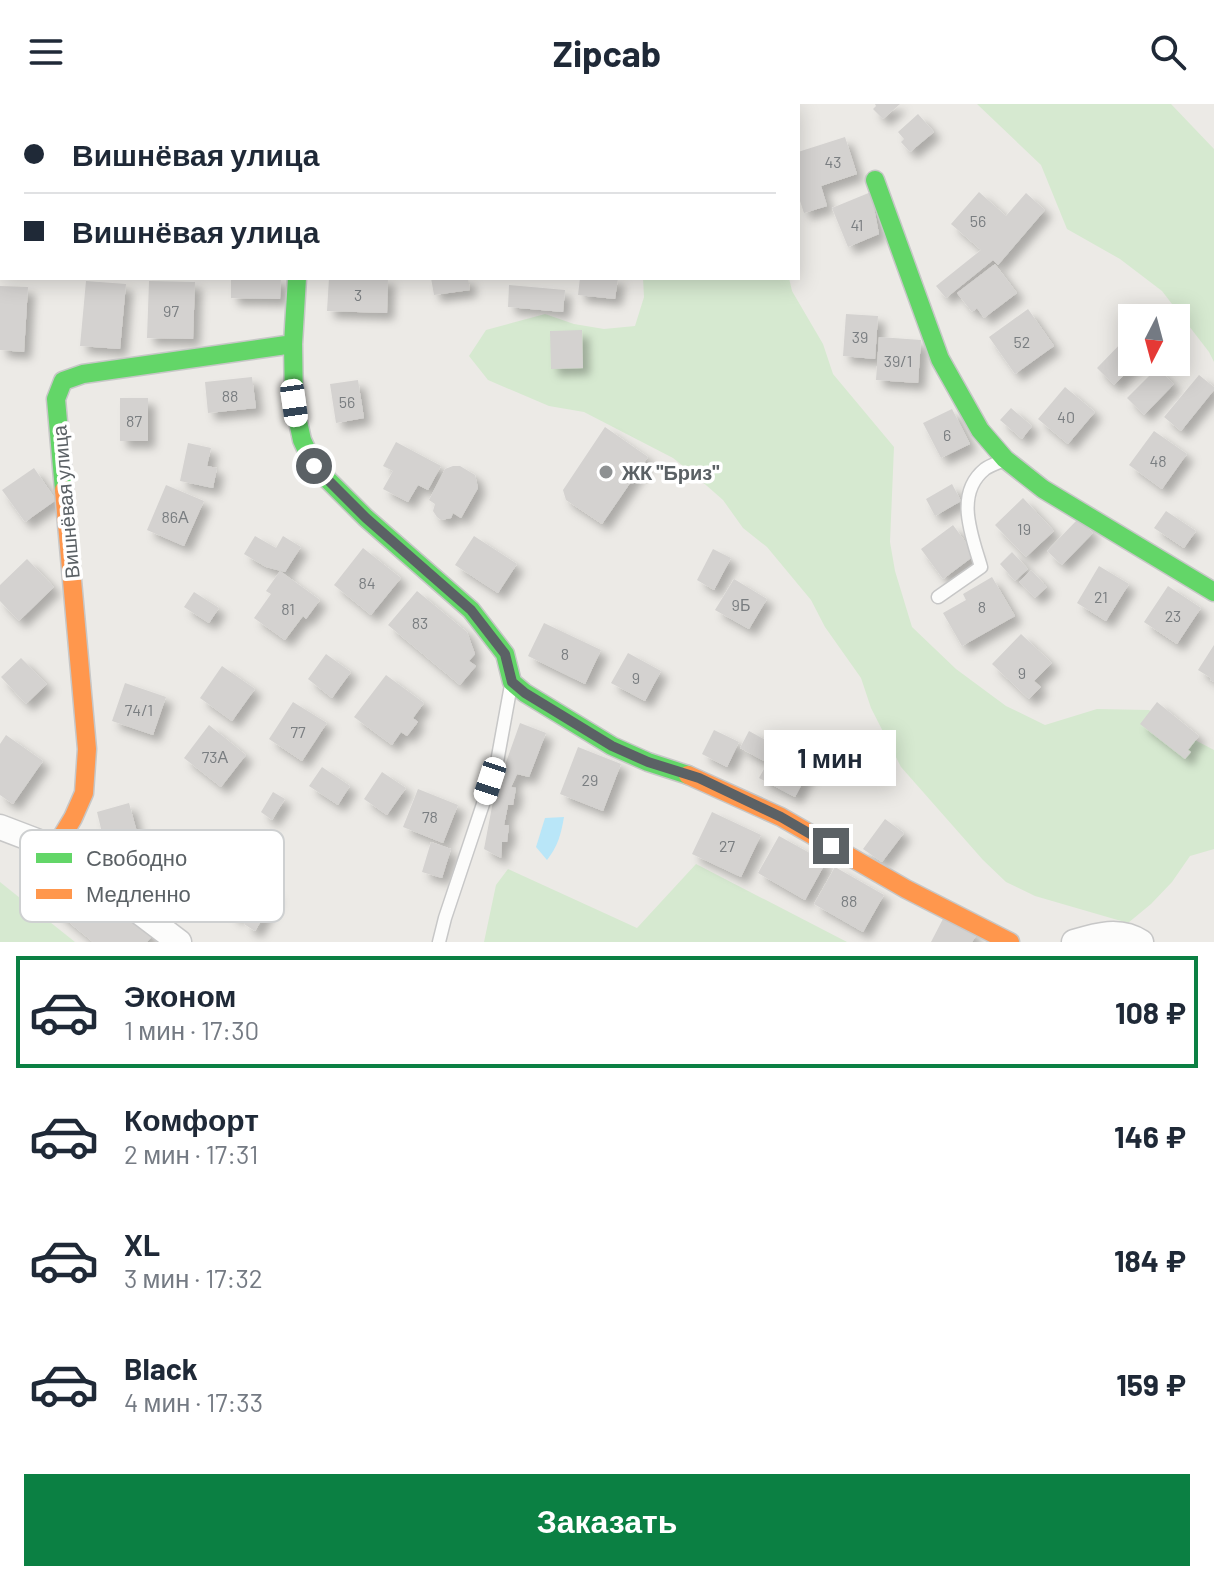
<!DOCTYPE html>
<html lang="ru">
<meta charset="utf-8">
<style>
body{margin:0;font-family:Barlow,sans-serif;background:#f6f6f7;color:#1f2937;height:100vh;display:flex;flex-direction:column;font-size:30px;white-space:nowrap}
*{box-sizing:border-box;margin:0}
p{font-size:26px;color:#747a83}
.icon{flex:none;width:44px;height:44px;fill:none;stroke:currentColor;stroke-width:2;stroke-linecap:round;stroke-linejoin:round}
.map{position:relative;height:838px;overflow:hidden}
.details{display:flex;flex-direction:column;background:#fff;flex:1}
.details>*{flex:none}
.top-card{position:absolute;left:0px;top:0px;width:800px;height:176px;box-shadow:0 4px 20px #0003;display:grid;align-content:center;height:176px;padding:0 24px;background:#fff}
.needle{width:52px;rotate:186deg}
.controls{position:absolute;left:1118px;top:200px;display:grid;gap:16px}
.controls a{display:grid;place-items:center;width:72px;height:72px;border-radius:0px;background:#fff;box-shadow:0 4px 20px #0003;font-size:40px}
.end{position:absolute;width:36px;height:36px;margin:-18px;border:10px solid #5b6165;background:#fff;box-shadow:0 0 0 4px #fff}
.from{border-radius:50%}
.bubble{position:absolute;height:56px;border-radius:0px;background:#fff;box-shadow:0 4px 20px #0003;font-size:26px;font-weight:700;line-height:56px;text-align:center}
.car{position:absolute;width:24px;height:48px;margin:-24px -12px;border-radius:10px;box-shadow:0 0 6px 2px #0007;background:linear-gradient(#fff 24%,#345 0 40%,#fff 0 76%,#345 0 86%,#fff 0)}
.top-card b{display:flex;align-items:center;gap:28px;height:76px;font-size:30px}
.top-card b+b{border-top:2px solid #e0e1e3}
.top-card i{width:20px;height:20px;background:#1f2937}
ul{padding:14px 0 0;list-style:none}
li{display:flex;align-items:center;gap:24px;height:112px;margin:0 16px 12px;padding:0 8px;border:4px solid transparent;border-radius:0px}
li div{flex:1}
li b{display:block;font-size:30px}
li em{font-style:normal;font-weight:700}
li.current{border-color:#0b8043}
li>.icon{width:72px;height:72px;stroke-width:1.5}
.primary-button{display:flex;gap:16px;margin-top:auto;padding:16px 24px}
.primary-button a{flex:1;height:92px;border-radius:0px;background:#0b8043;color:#fff;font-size:32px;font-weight:700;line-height:92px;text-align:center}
header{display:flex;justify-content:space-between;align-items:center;height:104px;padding:0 24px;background:#fff;font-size:36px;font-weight:700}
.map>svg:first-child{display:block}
.green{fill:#d6e9d0}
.water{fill:#b9e6f8}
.building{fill:#d4d2d0;filter:url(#shadow)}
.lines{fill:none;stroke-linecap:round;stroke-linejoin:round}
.lane-casing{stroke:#c7c7c7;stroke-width:15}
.street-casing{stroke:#c7c7c7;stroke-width:27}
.fast-casing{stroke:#c7c7c7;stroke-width:21}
.slow-casing{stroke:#c7c7c7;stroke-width:21}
.lane{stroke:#fcfcfb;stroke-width:12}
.street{stroke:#fcfcfb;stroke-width:24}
.fast{stroke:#63d668;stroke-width:18}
.slow{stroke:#ff974d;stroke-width:18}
.route{stroke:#5b6165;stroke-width:10}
.poi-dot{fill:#8e9192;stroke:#fff;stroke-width:3}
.labels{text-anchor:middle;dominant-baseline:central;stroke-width:7;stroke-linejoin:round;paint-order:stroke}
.number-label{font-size:16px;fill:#7a7e81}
.poi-label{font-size:20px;font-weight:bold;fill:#5b6165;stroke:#fff;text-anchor:start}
.street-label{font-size:20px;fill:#5b6165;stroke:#fff}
.key{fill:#fff;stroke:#ced0d1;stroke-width:2}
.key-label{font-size:22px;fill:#5b6165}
</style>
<header><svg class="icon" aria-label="menu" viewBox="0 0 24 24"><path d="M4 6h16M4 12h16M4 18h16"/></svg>Zipcab<svg class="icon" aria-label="search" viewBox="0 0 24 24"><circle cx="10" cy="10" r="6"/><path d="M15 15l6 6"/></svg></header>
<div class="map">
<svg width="1214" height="838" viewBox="0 0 1214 838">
<defs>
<filter id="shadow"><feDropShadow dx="7" dy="7" stdDeviation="4" flood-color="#0004"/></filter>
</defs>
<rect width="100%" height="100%" fill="#eceae6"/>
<path class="green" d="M977,0h194l43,45v213l-5,-10 -47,-61 -42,-32 -53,-30 -26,-64z
M643,174h146l3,13 31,53 10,30 61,73 -4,95 5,29 17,56 44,42 50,37 39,19 52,-16 52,1 25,19 40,21v99l-24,7 -18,26 -21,22 -23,19 -93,-27 -29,-14 -23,-22 -82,-93 -30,-59 -10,-30 -36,-51 -14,-27 -44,-53 -24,-19 -20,-28 -25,-22 -25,-20 -89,-46 -35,-6 -61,-26 -19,-24 17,-26 59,-16 29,10 30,5 31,-3 9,-29z
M696,760l151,78h-363l12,-57 12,-16 129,59z
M0,778l75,60h-75z"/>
<path class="water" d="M564,713c-3,17 -6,29 -17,43l-11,-13 9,-29z"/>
<path class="building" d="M875,0h25l-17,15 -10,-10 3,-3z
M918,10l16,18 -24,20 -9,-10 3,-3 -6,-7z
M845,33l12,37 -36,12 6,20 -23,7 -6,-18v-43z
M871,88l8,42 -31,13 -16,-39z
M979,88l27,24 20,-23 19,17 -47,55 -5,-5 -47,38 -10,-12 45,-36 -30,-26z
M995,160l22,29 -33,25 -7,-10 -5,4 -15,-19z
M231,174h50l-1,21 -49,-1z
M329,174h59l-1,35 -60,-2z
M431,174h37l2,12 -36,5z
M580,174h38l-3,21 -37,-4z
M86,177l40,3 -6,65 -40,-3z
M149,177l46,1 -2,57 -46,-1z
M509,181l56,5 -2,22 -55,-5z
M0,182l28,1 -4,65 -24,-2z
M1028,205l26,37 -39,28 -26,-37z
M846,210l32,2 -3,43 -32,-3z
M582,226l1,38 -32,1 -1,-38z
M879,233l42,3 -3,43 -42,-3z
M1127,233l5,5v20h5l-23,23 -17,-17z
M1157,264l17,16 -30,31 -17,-17z
M1199,271l15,12v3l-33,41 -17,-14z
M252,273l4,31 -48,5 -3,-31z
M358,276l6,38 -28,5 -6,-39z
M1065,283l30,25 -27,32 -30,-25z
M120,294h28v43h-28z
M1011,304l21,18 -10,13 -22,-19z
M952,305l18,35 -29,14 -18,-35z
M605,323l43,30 -46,67 -36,-24 -3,-10z
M1154,327l33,23 -25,35 -33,-24z
M396,338l45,24 -13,24 -10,-5 -10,17 -25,-13 10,-18 -10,-5z
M188,339l23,5 -4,18 10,2 -4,20 -33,-7z
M453,362h7l15,9 3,13 -17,30 -8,-5 -2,5 -10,2 -4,-3 -4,-6 2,-7 -6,-4 16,-31z
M34,364l22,32 -31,22 -23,-32z
M952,380l9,17 -26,15 -9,-17z
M166,381l38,16 -20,45 -37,-16z
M1023,394l31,33 -28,26 -31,-32z
M1166,407l30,20 -12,17 -30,-20z
M1078,415l15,14 -31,32 -15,-14z
M953,421l22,30 -32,24 -22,-30z
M255,432l21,12 7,-12 18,11 -16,25 -19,-5 -22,-13z
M474,432l43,28 -19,29 -43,-28z
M363,444l38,30 -30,37 -37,-30z
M713,445l18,9 -17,32 -17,-10z
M1012,448l16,17 -13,12 -15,-17z
M27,455l27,28 -35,34 -19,-20v-16z
M1099,462l30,18 -23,37 -29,-18z
M1031,466l16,17 -12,11 -16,-16z
M280,467l40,29 -14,19 -3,-3 -18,24 -31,-22 17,-24 -5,-3z
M992,473l23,39 -53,30 -19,-33 23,-13 -3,-6z
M734,475l33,20 -18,30 -34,-19z
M1168,482l33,22 -24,36 -33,-22z
M417,487l50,41 8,22 -6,7 7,5 -16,19 -72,-60z
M194,488l25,16 -10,15 -25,-16z
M544,519l57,27 -16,34 -57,-28z
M1021,530l31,29 -18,18 7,6 -12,12 -37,-35z
M1214,541v37l-4,-2 1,-2 -13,-8z
M628,549l33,18 -16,30 -34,-18z
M326,550l25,18 -19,26 -24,-19z
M21,554l26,26 -21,20 -25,-27z
M222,562l33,23 -23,32 -32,-23z
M386,571l38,28 -11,15 5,4 -11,14 -6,-4 -9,13 -38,-28z
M125,579l41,14 -13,38 -41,-14z
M293,598l34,21 -25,38 -33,-22z
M1157,598l42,34 -11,14 3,2 -6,7 -45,-35z
M520,619l26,10 -17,44 -12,-3 -6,13 5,1 -3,17h-5l-4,20h5l-2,17h-5l-1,16 -17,-9 10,-53z
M209,621l37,30 -25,32 -37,-29z
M714,626l25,12 -12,25 -25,-13z
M749,627l24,13 -9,17 -24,-13z
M6,631l37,26 -30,43 -13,-9v-51z
M781,634l35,19 -21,40 -36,-19z
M578,643l43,17 -18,47 -43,-17z
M322,663l28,19 -12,19 -29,-19z
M382,668l24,16 -19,27 -23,-16z
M418,685l40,16 -15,38 -40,-16z
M273,688l12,7 -13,21 -11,-8z
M129,699l8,29 -33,9 -7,-29z
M712,708l49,23 -20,42 -49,-23z
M885,715l19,14 -22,29 -19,-13z
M779,732l47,26 -21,38 -47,-27z
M431,738l20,7 -9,29 -20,-6z
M835,763l49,28 -21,37 -49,-28z
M77,767l76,64 -6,7h-54l-45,-37z
M242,767l15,10 -4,6 8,5 3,-5 11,7 -4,6 2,1 -18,30 -11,-7 7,-11 -7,-5 -7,10 -7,-4 2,-3 -11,-7z
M944,813l33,17 -5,8h-41z"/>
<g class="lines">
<g class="lane-casing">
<path id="lane" d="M60,2l3,-2
M938,493l43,-30c-9,-31 -27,-73 4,-98 4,-3 12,-6 17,-8
M439,838l6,-24 52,-156 14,-77"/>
</g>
<g class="street-casing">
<path id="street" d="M340,2l1,-2
M0,723l55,21 124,94
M1074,838c23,-7 46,-14 67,0"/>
</g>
<g class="fast-casing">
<path id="fast" d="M875,76l65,179 40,71 25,29 38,30 171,103
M297,174l-4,66 1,59 8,37 12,26 52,52 105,92 34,44 7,28 13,11 87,53 36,16 40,13
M64,386l-8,-91 7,-18 20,-7 210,-30"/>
</g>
<g class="slow-casing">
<path id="slow" d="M688,671l93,42 125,72 104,53
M55,744l18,-30 11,-25 3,-44 -23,-259"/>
</g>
<use href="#lane" class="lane"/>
<use href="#street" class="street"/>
<use href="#fast" class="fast"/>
<use href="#slow" class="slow"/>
</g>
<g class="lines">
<path class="route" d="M314,362l52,52 105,92 34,44 7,28 13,11 87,53 36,16 51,16 82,39 50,29"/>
</g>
<circle class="poi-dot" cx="606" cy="368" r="8"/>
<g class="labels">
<g class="number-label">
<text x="833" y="57">43</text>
<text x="978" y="116">56</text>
<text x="857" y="120">41</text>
<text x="358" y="190">3</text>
<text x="171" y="206">97</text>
<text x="860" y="232">39</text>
<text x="1022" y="237">52</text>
<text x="898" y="256">39/1</text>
<text x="230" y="291">88</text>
<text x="347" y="297">56</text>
<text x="1066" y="312">40</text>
<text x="134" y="316">87</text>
<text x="947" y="330">6</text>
<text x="1158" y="356">48</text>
<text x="175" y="412">86А</text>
<text x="1024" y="424">19</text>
<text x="367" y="478">84</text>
<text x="1101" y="492">21</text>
<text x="741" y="500">9Б</text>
<text x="982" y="502">8</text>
<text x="288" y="504">81</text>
<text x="1173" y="511">23</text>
<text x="420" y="518">83</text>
<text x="565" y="549">8</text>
<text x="1022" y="568">9</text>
<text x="636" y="573">9</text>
<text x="139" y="605">74/1</text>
<text x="298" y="627">77</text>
<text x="215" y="652">73А</text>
<text x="590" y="675">29</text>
<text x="430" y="712">78</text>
<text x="727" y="741">27</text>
<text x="849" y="796">88</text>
</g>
<g class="poi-label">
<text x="622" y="368">ЖК "Бриз"</text>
</g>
<g class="street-label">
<text transform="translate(65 398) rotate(-95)">Вишнёвая улица</text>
</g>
</g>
<rect x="20" y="726" width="264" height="92" rx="12" class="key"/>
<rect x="36" y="749" width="36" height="10" fill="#63d668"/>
<rect x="36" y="785" width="36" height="10" fill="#ff974d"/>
<g class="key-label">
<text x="86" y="762">Свободно</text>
<text x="86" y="798">Медленно</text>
</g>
</svg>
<div class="controls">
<a><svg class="needle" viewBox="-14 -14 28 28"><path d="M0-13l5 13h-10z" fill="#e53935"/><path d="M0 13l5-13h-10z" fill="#747a83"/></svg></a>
</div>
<i class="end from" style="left:314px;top:362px"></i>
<i class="end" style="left:831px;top:742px"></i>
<div class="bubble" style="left:764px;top:626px;width:132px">1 мин</div>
<i class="car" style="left:294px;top:299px;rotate:172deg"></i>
<i class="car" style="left:490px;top:677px;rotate:198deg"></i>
<div class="top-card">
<b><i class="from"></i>Вишнёвая улица</b>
<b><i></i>Вишнёвая улица</b>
</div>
</div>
<section class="details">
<ul>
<li class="current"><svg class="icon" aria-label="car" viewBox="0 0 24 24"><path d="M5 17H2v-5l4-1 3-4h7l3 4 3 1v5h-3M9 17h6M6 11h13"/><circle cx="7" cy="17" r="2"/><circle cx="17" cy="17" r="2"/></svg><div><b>Эконом</b><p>1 мин · 17:30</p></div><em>108 ₽</em></li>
<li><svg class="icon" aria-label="car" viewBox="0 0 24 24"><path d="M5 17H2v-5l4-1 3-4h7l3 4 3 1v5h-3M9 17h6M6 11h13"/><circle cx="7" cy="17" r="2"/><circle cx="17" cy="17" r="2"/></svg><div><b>Комфорт</b><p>2 мин · 17:31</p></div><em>146 ₽</em></li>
<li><svg class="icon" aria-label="car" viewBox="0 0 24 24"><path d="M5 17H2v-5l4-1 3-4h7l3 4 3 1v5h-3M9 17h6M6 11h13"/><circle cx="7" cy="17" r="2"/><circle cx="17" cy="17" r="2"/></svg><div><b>XL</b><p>3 мин · 17:32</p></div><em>184 ₽</em></li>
<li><svg class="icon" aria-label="car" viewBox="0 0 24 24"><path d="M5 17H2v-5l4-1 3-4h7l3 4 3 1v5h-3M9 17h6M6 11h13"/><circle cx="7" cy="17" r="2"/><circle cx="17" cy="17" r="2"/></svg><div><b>Black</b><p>4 мин · 17:33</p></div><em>159 ₽</em></li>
</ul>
<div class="primary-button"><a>Заказать</a></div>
</section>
